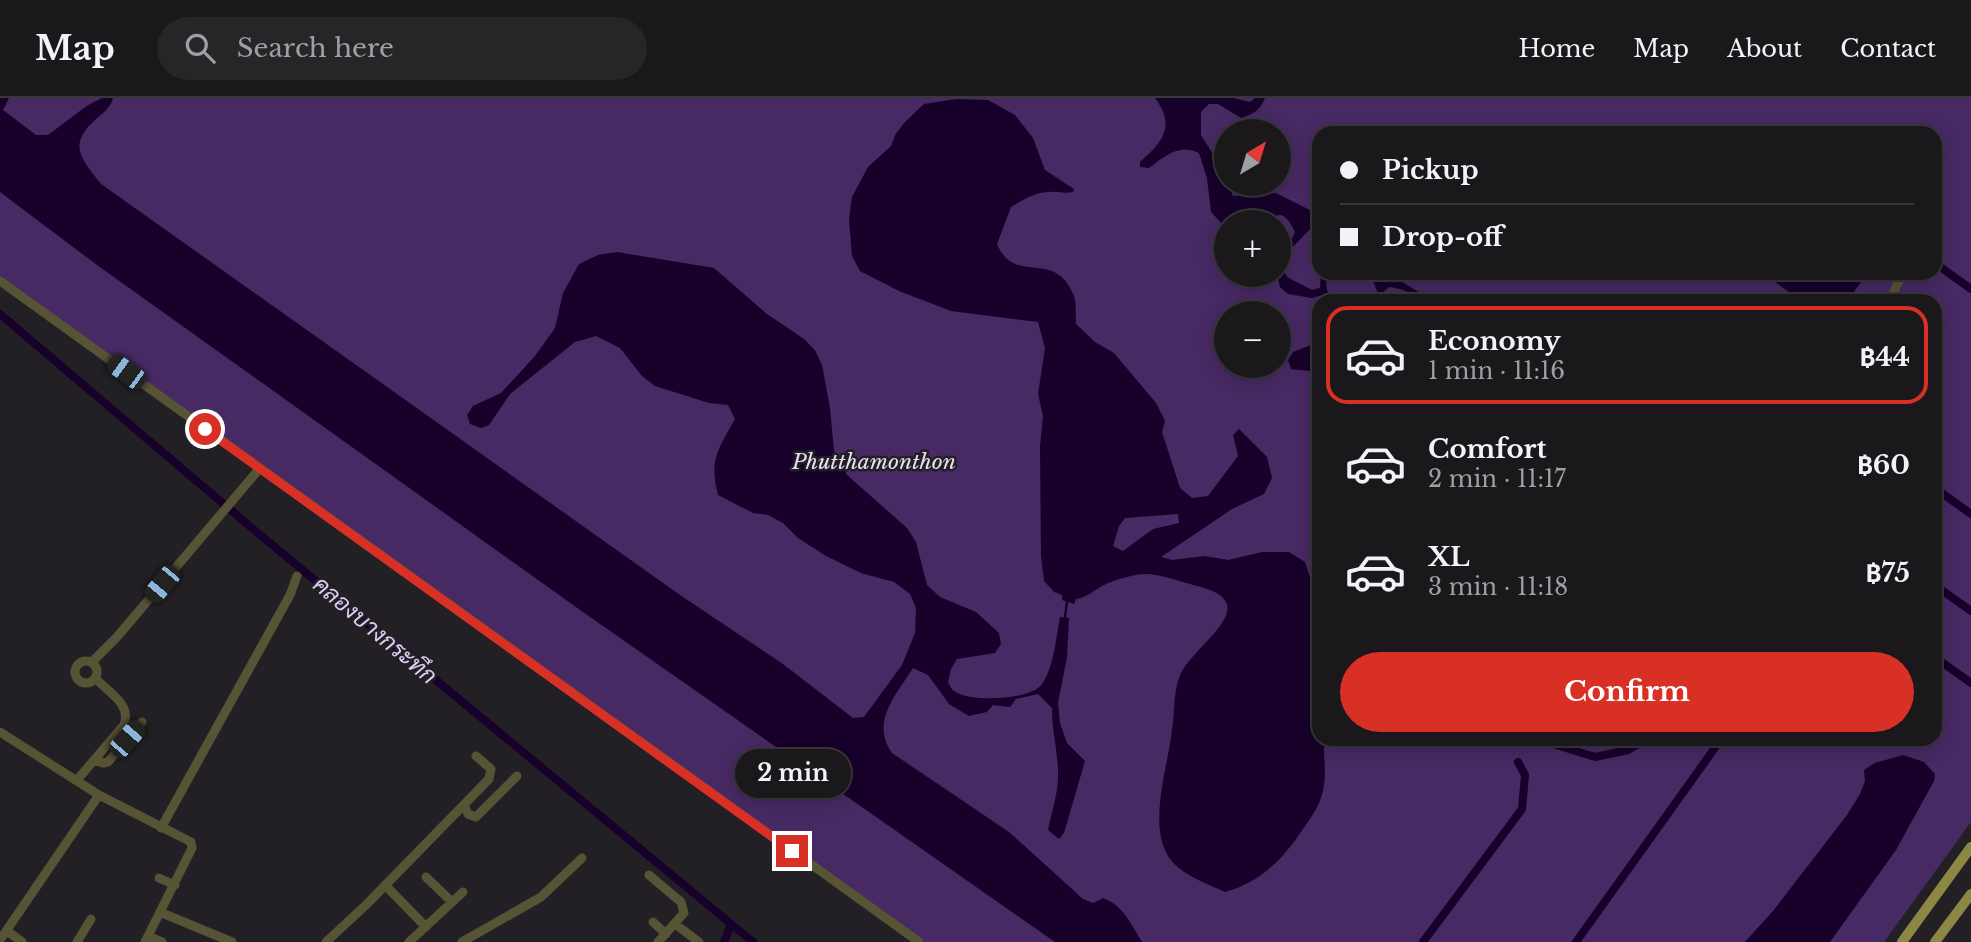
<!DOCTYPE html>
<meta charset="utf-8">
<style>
body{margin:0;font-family:"Libre Baskerville",Sarabun,serif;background:#272528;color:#f1f3f6;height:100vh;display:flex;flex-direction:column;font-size:26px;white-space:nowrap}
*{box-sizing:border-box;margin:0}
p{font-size:23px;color:#9fa0a3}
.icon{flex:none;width:38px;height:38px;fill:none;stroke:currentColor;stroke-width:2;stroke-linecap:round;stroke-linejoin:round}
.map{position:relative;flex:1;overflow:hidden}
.panel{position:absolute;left:1312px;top:196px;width:630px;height:452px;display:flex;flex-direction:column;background:#1a181b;border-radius:21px;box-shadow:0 4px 18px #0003,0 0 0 2px #38373a}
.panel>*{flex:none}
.hud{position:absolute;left:1312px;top:28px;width:630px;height:154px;border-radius:21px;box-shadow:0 4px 18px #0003,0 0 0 2px #38373a;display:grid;align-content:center;height:154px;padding:0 28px;background:#1a181b}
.needle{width:46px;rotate:38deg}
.buttons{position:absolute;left:1214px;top:21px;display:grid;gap:14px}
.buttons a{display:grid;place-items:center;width:77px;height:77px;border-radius:50%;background:#1a181b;box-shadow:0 4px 18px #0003,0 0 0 2px #38373a;font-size:35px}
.end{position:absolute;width:32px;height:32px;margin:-16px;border:9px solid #d93025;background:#fff;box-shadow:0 0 0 4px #fff}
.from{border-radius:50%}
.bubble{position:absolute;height:49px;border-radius:24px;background:#1a181b;box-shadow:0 4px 18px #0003,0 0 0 2px #38373a;font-size:23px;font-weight:700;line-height:49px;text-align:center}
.car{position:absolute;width:21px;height:42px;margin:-21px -10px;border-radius:9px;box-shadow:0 0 5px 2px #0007;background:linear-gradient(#222 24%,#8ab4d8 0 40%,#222 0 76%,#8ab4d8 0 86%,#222 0)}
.hud b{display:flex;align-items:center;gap:24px;height:66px;font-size:26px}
.hud b+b{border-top:2px solid #38373a}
.hud i{width:18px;height:18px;background:#f1f3f6}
ul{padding:12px 0 0;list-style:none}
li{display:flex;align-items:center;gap:21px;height:98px;margin:0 14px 10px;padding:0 14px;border:4px solid transparent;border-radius:21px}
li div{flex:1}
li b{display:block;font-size:26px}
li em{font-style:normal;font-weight:700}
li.active{border-color:#d93025}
li>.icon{width:63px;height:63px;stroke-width:1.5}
.cta{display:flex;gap:14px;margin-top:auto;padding:14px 28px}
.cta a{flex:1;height:80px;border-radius:42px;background:#d93025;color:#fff;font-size:28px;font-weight:700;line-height:80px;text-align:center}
header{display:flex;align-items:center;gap:42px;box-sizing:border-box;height:98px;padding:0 35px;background:#1a181b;border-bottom:2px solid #38373a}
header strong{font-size:33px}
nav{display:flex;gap:38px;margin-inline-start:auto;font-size:24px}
.search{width:490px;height:63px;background:#272528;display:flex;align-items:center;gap:18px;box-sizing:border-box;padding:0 24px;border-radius:38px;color:#9fa0a3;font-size:26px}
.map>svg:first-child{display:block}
.green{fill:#472963;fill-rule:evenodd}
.water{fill:#17002a;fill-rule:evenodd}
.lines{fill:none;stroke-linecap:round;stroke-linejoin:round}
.stream{stroke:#17002a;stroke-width:2.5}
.canal{stroke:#17002a;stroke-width:8}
.minor{stroke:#575435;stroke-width:9}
.major{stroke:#8c8743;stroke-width:10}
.route{stroke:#d93025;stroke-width:9}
.labels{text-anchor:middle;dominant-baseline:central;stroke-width:5;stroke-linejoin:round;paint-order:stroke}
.park-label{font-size:21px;font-style:italic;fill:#e7def1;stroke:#222024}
.water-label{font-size:23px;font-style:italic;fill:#decdf3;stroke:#222024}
</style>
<header>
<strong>Map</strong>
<div class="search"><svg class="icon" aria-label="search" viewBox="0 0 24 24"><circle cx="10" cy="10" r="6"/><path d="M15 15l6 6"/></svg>Search here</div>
<nav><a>Home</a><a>Map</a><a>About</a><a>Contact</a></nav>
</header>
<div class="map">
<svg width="1971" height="844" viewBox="0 0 1971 844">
<rect width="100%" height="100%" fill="#222024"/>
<path class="green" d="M0,0h1971v724l-87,120h-965l-919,-659zM1227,33h52v53h-52zM1320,35h616v140h-616zM1227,124h52v53h-52zM1320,203h616v437h-616zM1227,215h52v53h-52z"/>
<path class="water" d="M0,0h9l-6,12 33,25h12l40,-30 14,-7h11c-2,9 -9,14 -17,21 -29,26 -15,39 5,65l579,411 103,69 70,54 11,-1 38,-52 13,-32 1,-25 -6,-14 -16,-12 -33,-9 -35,-17 -28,-18 -15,-15 -15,-8 -15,-2 -35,-18c-9,-36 0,-45 17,-76l-7,-14 -19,-2 -54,-17 -13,-10 -22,-28 -24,-12 -21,6 -65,52 -21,31 -8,3 -11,-4 -3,-9 6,-9 28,-13 34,-37 20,-28 8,-35 16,-29 19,-9 19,-3 97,16 53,46 37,25 11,11 7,15 8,43 4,43 13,24 60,53 9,14 11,43 13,12 36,15 23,21 2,11 -6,9 -38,6 -6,10 -3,13c2,3 3,7 6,9 16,12 77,9 88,-7 12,-17 14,-47 18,-67l9,1 -2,39 -9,46 2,20 7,20 18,18 -21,72 -5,6 -11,-9c3,-16 9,-33 10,-50 1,-24 -6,-47 -6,-72l-14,-14 -22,5 -6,8 -17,-2 -6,7 -18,4 -20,-12 -21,-29 -15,-7c-17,27 -43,54 -21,85l117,79 74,67 10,4 10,-5c20,7 28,26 39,44h-87l-472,-330 -486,-347 -97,-73z
M1155,0h79l16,4 5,-4h10c-5,12 -11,16 -24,20l-23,-14h-9l-8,8v23l15,24 17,37 43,-3 34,17 9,2v8l-36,37 -2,9 6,11 25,13 8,-2 1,-15h9c-7,10 -3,19 2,28l-13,-5 -7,2 -24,-4 -8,-7 -3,-12h2v-18l11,-14 5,-11c-14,-29 -18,-13 -38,-10 -10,2 -21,0 -30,0v7l-16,-17 -4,-34 -8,-25c-20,-10 -34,3 -50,15l-9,-1v-5c23,-20 36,-36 15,-64z
M956,1l32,1 27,15 18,23 12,32 29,19 -1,3c-9,2 -15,-1 -24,0 -14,0 -26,8 -38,15l-14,37c18,43 58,3 77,52 3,8 1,19 2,28l19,18 19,11 42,50 9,18 -3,11 18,56 12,10 16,-2 30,-40 -5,-21 6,-6 28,28 5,21 -8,16 -32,15 -71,48 11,3 33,-4 23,4 34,-8h27l16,10 14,42 1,134 17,1 -13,8c0,12 2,26 0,38 -2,17 -11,30 -21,44 -20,30 -42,53 -78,63 -19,-9 -46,-18 -57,-36 -20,-33 0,-90 4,-126 3,-17 1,-35 7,-52 9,-31 92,-74 18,-92 -16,-4 -36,-12 -52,-12 -11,0 -31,6 -41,11 -10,5 -16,12 -28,14l-2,5 -12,-4v-5l-8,-3 -10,-11 -3,-25 -1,-109 3,-31 -5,-22 7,-46 -7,-26 -87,-11 -52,-20 -39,-20 -8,-15 -3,-37 3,-22 16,-30 23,-21 4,-11 9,-12 20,-19zM1178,416l1,9 -26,6 -30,22 -10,-5 6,-20 6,-8z
M1370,175h25l2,6 37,22c-16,0 -27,-13 -45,-14l-10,9z
M1763,175h104v1l-20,27h-46z
M1319,244v30l-28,-3 -3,-9 5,-8z
M1903,657l21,7 11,12 -1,7 -38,69 -66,92h-85l28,-31 74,-96 13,-21 5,-13 -1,-11 11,-7z"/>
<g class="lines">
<path class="stream" d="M1065,519l2,-15"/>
<path class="canal" d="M1936,166l35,25
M0,216l253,215 500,413
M1936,391l35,25
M1936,488l35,25
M1936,560l35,25
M1543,640l7,5 45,14 33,-7 20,-12
M724,844l7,-18
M1423,844l99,-133 3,-34 -7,-13
M1576,844l146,-204"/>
<path class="minor" d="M0,183l919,661
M1891,203l6,-17 8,-11
M75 574a11 11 0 1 1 22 0a11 11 0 1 1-22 0Z
M92,564l25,-25 143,-169
M0,634l99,63 92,47 1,6 -47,94
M94,662l9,3 5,-1 34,-40
M77,682l47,-55c8,-21 -16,-33 -29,-47
M464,707l4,9 8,3 41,-41
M161,730l129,-233 7,-19
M649,777l32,27 3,11 -26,29
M426,779l26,25
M159,780l16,7
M385,787l41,42
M162,815l70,29
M653,824l13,12
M675,826l24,18
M7,833l15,11
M148,838l14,6
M0,842l99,-145
M77,844l14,-23
M326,844l41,-38 122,-125 2,-10 -15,-13
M409,844l54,-50
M462,844l79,-45 41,-39"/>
<path class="major" d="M1902,844l69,-95
M1935,844l36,-48"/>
</g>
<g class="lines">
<path class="route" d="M205,331l587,422"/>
</g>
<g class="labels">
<g class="park-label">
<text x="874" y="364">Phutthamonthon</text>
</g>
<g class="water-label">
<text transform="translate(375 532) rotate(40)">คลองบางกระทึก</text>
</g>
</g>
</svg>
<div class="buttons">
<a><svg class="needle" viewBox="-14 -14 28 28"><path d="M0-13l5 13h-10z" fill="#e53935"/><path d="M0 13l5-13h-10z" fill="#9fa0a3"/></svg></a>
<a>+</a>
<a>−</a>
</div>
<i class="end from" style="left:205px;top:331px"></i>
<i class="end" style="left:792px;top:753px"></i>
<div class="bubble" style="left:735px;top:651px;width:116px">2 min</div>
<i class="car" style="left:126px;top:274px;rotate:306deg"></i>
<i class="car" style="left:162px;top:486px;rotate:220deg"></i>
<i class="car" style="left:127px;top:641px;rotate:41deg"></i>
<div class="hud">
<b><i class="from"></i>Pickup</b>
<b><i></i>Drop-off</b>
</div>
<section class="panel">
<ul>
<li class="active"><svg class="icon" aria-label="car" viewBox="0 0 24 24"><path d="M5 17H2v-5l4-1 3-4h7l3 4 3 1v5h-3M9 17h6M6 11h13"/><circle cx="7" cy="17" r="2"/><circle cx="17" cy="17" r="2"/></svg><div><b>Economy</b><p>1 min · 11:16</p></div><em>฿44</em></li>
<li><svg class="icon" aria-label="car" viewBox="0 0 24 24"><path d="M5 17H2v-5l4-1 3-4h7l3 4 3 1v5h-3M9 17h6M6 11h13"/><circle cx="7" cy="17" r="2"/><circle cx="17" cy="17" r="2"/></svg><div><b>Comfort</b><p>2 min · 11:17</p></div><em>฿60</em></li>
<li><svg class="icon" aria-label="car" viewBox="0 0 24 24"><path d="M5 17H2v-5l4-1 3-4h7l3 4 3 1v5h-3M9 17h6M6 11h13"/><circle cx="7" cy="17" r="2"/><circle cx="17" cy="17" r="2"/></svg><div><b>XL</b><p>3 min · 11:18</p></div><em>฿75</em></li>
</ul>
<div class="cta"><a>Confirm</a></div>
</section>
</div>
